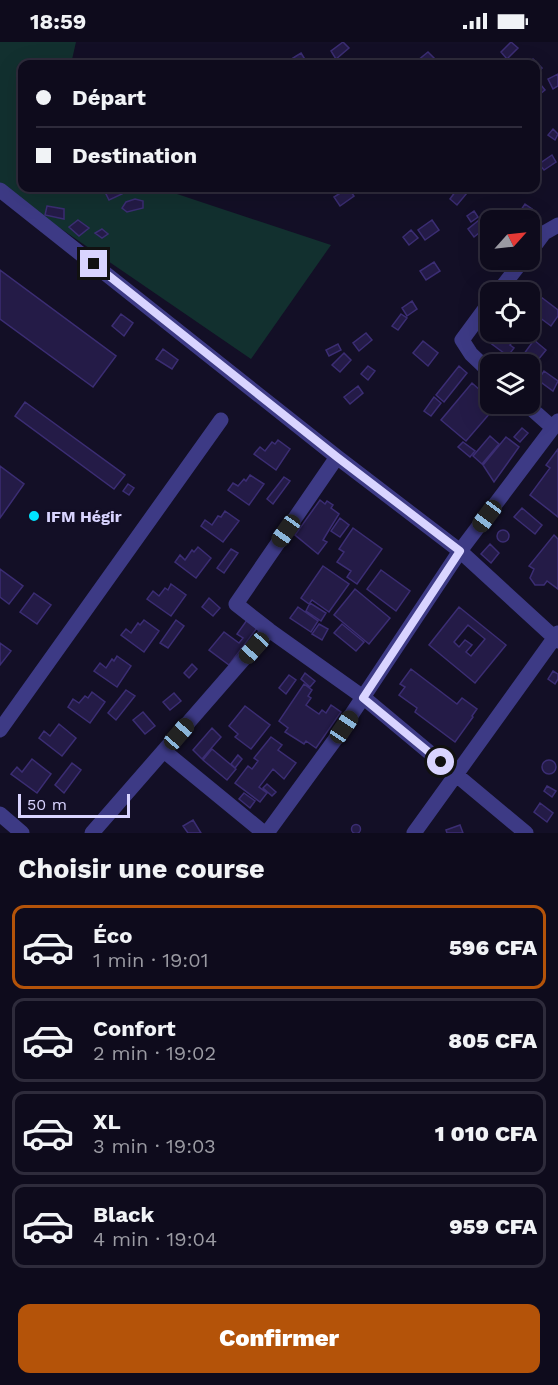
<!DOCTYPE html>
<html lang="fr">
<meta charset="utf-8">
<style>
body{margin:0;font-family:"Work Sans",sans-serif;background:#1c1929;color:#f1f3f6;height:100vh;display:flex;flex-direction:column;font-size:22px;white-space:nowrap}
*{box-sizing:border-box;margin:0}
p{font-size:20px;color:#9b9ba3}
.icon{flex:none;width:33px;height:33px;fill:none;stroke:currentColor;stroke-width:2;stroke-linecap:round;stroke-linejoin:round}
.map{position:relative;height:791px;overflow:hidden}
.panel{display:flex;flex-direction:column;background:#0e0b1c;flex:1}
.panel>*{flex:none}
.banner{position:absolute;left:18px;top:18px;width:522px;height:132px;border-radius:12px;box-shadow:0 6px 24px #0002,0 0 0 2px #2e2b3b;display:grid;align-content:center;height:132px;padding:0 18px;background:#0e0b1c}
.needle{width:39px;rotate:63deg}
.fabs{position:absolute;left:480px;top:168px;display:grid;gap:12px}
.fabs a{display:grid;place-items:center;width:60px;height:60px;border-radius:12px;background:#0e0b1c;box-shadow:0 6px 24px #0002,0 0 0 2px #2e2b3b;font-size:30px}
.scale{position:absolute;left:18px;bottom:15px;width:112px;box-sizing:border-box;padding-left:6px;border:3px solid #d9d4ff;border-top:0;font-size:16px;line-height:21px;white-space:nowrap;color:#d9d4ff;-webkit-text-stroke:4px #130f26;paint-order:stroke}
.end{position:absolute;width:27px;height:27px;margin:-14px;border:8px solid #d9d4ff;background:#111;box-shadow:0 0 0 3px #111}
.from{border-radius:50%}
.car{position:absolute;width:18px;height:36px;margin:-18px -9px;border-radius:8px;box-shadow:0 0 4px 2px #0007;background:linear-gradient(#222 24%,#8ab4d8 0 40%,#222 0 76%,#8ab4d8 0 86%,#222 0)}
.banner b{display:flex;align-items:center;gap:21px;height:57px;font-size:22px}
.banner b+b{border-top:2px solid #2e2b3b}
.banner i{width:15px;height:15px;background:#f1f3f6}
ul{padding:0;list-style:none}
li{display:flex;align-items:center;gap:18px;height:84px;margin:0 12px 9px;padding:0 6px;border:3px solid #2e2b3b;border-radius:12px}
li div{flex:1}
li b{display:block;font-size:22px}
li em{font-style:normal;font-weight:800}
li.selected{border-color:#b45309}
li>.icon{width:54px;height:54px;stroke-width:1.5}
h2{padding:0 18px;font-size:27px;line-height:72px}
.button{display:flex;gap:12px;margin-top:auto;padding:12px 18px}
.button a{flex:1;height:69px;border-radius:12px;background:#b45309;color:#fff;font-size:24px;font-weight:800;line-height:69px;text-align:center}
.status{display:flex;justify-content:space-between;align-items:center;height:42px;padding:0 30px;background:#0e0b1c;direction:ltr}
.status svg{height:16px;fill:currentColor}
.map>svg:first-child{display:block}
.green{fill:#12302f}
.building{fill:#241b47;stroke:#3b2d73;stroke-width:1.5;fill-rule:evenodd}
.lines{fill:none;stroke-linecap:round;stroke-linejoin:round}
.minor{stroke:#3d3a85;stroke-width:15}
.route{stroke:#d9d4ff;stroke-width:8}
.poi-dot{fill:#00e5ff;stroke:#130f26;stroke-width:2}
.labels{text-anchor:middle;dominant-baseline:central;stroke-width:5;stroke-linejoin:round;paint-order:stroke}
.poi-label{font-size:16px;font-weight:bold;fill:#d9d4ff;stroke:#130f26;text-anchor:start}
</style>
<div class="status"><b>18:59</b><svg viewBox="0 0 49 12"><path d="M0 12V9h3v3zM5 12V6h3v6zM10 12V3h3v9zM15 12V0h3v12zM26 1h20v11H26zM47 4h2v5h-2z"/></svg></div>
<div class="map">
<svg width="558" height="791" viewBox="0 0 558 791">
<rect width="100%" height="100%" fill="#130f26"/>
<path class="green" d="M0,0h76l-5,22h-49v124h137l172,57 -80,114 -251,-172z"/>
<path class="building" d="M343,0l6,6 -13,11 -5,-8z
M511,0l7,6 -11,11 -6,-7z
M428,10l8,8 -5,4h-10l-4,-3z
M301,11l5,8 -6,3h-14l-1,-1z
M533,17l9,9 -4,5 -2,-2v-7h-7z
M558,32v12l-5,3 -5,-10z
M536,37l9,11 -6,5 -3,-4z
M553,87l5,5 -3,6 -7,-5z
M552,113l4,7 -12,8 -5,-6z
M108,146h11l3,6 -13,6 -5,-10z
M348,146l6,8 -14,10 -6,-9z
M458,146l9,5 -10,12 -7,-6z
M135,157l8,2v7l-16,4 -5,-4 4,-6z
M525,162l7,5 -6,8 16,11 -12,18v-26h-16z
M47,164l17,3v10l-19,-4z
M474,169l4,6 -7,5 -4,-6z
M78,178l11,8 -10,8 -10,-9z
M432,178l7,10 -14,10 -7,-10z
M479,178l6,8 -11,9 -6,-8z
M102,187l6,5 -6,4 -7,-5z
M411,188l7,8 -9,7 -6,-8z
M434,220l6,9 -14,9 -6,-9z
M0,228l116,86 -23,31 -93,-68z
M541,255l17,13v6l-7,10 -20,-15z
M412,259l5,8 -10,7 -5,-8z
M121,272l12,9 -9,13 -12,-10z
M401,272l6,4 -9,12 -6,-4z
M490,281v9h30l-10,13 4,3 -6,8 -27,-20z
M366,291l6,7 -13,11 -6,-8z
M534,298l12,10 -13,16 4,3 -4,5 -3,-3v-7h-9l-3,-2z
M423,299l15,12 -10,13 -15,-13z
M338,302l3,6 -12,6 -3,-6z
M163,307l15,11 -6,9 -16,-10z
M344,311l7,7 -11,12 -8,-7z
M368,324l7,5 -7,9 -7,-6z
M459,324l8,7 -23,29 -8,-7z
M544,329l14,10 -5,10 -15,-11z
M472,341l18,16v5l7,1 -31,36 -25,-21z
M358,344l5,7 -13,11 -6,-7z
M434,355l7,6 -10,13 -7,-5z
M25,360l100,73 -11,14 -99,-73z
M522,386l6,5 -8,9 -6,-5z
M490,394l9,8 -17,20 -9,-8z
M506,395l13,10 -25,35 -11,-17z
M278,398l12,9 -14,21 -22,-16 6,-7 5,4 7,-9 3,2z
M463,400l12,9 -5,6 -12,-10z
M558,407v68l-28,-22 20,-27 -4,-3z
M0,424l24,18 -24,34z
M250,433l14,9 -15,21 -21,-15 5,-7 5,3 6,-7 2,2z
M284,435l6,4 -17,23 -6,-5z
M128,442l6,4 -5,7 -6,-4z
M320,458l5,4 2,-3 6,4 -2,3 8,6 -10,16 -6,10 4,2 -9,12 -23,-19z
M522,466l20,17 -7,9 -21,-17z
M225,469l14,10 -16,21 -22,-16 4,-6 7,5 6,-9 3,1z
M340,476l9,7 -9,12 -9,-6z
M353,486l29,21 -25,35 -10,-7 4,-6 -14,-9 7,-10 -5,-3z
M497 494a6 6 0 1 1 12 0a6 6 0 1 1-12 0Z
M554,493l4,4v50l-11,-8 -3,4h-9l-5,-7 4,-9 -5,-3z
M490,502l9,9 -8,10 -10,-9z
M198,505l13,11 -15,20 -21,-16 5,-7 5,5 7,-10 2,2z
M231,507l7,4 -14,20 -7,-5z
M323,524l26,18 -20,28 -17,-12 -3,4 -8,-6z
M0,527l23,17 -14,18 -9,-7z
M381,528l29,21 -14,20 -29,-22z
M171,542l15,11 -15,21 -24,-17 6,-8 6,5 6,-8 3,2z
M355,547l35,29 -21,26 -35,-29z
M34,551l17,12 -14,19 -17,-12z
M209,556l11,10 -7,8 -11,-9z
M310,561l16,10 -5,8 -15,-10z
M298,565l20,14 -7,11 -21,-14z
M459,565l47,38 -31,38 -46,-38zM468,583l17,14 -14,17 -5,-4 6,-7 -7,-5 -6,7 -5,-5z
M144,578l15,11 -15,21 -23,-17 5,-6 5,4 7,-10 2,2z
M176,578l8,6 -16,22 -8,-5z
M247,578l10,8 -28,37 -20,-15 15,-18 15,11 4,-5 -6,-4z
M319,582l9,5 -6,11 -10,-6z
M342,582l22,18 -8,9 -22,-18z
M0,601l11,8 -11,14z
M117,614l14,10 -14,21 -23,-16 6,-8 6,5 6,-9 2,2z
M192,622l5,5 -8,9 -5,-5z
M411,627l46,35 5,-6 15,11 -5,7 1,1 -18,25 -40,-30 2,-4 -18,-13 6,-8 -5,-3z
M553,629l5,3v5l-3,5 -7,-5z
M305,631l10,8 -5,6 -9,-8z
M289,633l7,5 -10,14 -7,-6z
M304,642l8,6 -4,6 3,2 -5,7 13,9 3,-4 4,3 5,-8 10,7 -25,36 -10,-7 -2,3 -19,-12 3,-4 -9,-7z
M126,648l9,6 -19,24 -8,-7z
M92,650l13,10 -15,21 -22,-16 5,-8 6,4 6,-7 3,2z
M174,651l7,8 -11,9 -7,-8z
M245,664l25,19 -19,24 -16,-12 3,-3 -9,-8z
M143,670l12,14 -10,8 -12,-14z
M59,682l17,14 -14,18 -23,-18 5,-7 6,5z
M212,686l9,9 -19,22 -9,-9z
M271,695l11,8 -4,5 18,13 -12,16 -11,-10 -14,18 8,6 -7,9 -25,-19 13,-17 4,3 6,-8 -4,-3z
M212,707l24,20 -9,11 -24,-20z
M238,713l4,4 -7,9 -4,-4z
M32,717l19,15 -14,19 -26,-19 6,-7 5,5z
M542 725a7 7 0 1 1 14 0a7 7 0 1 1-14 0Z
M72,721l9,7 -17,23 -9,-8z
M267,742l9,8 -4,4 -9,-8z
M547,744l9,5 -4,6 -8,-6z
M244,751l11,8 -5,7 -11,-9z
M540,761l13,10 -6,9 -13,-10z
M193,778l8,13h-13l-5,-7z
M351.5 787a4.5 4.5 0 1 1 9 0a4.5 4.5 0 1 1-9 0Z
M460,783l3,8h-16l-1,-3z"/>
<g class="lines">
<path class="minor" d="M0,148l337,267 123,94 98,90
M530,210l14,-19 14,-8
M498,250l25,-32
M490,260l-28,38 9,14 19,18
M526,362l27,24
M337,415l-101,147 33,26 94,67 163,136
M0,688l221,-310
M164,709l100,82
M0,772l22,19
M92,791l177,-203
M267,791l67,-92 126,-190 98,-130
M414,791l144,-200"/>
</g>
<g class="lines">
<path class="route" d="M94,222l243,193 123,94 -97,147 78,64"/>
</g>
<circle class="poi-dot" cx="34" cy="474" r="6"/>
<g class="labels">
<g class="poi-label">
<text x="46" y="474">IFM Hégir</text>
</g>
</g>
</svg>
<div class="fabs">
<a><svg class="needle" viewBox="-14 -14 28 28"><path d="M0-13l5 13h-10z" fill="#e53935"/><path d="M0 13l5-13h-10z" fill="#9b9ba3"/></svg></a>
<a><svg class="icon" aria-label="locate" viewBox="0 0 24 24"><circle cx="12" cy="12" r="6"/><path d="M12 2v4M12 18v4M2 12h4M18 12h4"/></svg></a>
<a><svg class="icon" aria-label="layers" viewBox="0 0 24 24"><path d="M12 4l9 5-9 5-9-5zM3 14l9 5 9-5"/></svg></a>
</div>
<div class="scale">50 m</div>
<i class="end from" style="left:441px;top:720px"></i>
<i class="end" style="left:94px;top:222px"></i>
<i class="car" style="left:487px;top:474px;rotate:217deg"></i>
<i class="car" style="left:286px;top:489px;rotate:215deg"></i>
<i class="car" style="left:254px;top:606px;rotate:222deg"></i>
<i class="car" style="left:344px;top:685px;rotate:34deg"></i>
<i class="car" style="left:179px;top:692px;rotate:41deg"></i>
<div class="banner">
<b><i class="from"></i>Départ</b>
<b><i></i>Destination</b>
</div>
</div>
<section class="panel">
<h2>Choisir une course</h2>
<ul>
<li class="selected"><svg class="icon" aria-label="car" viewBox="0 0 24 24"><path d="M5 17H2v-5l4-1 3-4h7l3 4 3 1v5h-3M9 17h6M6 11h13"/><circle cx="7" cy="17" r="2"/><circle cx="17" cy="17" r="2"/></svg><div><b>Éco</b><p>1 min · 19:01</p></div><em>596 CFA</em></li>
<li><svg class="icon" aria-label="car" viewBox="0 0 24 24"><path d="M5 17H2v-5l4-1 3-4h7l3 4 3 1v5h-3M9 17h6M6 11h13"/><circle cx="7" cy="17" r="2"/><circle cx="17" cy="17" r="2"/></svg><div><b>Confort</b><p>2 min · 19:02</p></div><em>805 CFA</em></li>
<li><svg class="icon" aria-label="car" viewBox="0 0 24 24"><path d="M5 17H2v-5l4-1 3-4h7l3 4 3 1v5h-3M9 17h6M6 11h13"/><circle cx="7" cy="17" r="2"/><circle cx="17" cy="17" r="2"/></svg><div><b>XL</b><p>3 min · 19:03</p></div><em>1 010 CFA</em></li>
<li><svg class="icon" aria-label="car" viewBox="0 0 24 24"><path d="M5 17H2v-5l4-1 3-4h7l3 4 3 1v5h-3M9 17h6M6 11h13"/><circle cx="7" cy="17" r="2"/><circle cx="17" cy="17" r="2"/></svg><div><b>Black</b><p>4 min · 19:04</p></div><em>959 CFA</em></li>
</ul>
<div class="button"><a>Confirmer</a></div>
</section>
